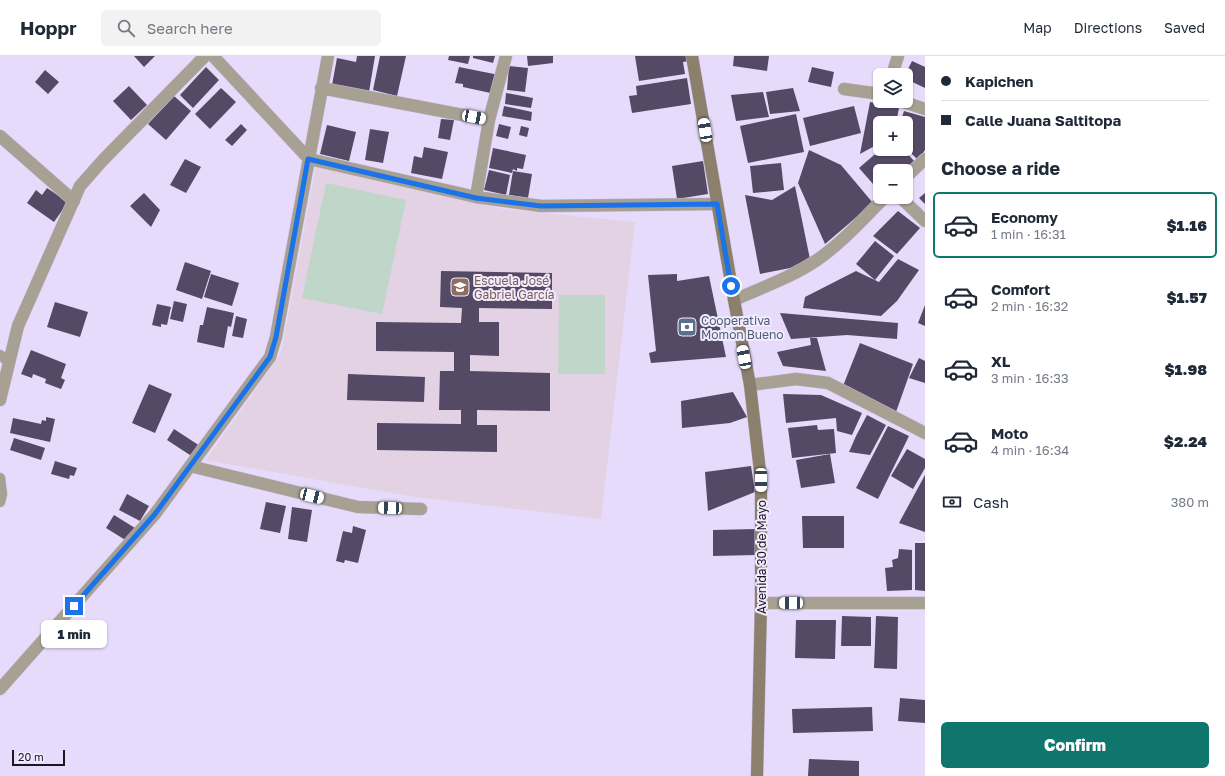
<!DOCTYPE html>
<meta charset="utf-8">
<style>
body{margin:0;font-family:"Golos Text",sans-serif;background:#f2f2f3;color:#1f2937;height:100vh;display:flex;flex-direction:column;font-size:15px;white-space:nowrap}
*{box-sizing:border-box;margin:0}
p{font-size:13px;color:#747a83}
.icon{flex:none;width:22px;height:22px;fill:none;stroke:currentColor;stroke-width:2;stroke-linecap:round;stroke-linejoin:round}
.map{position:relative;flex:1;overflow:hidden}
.side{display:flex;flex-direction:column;background:#fff;width:300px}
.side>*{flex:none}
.banner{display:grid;align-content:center;height:88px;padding:0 16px;background:#fff}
.tools{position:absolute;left:873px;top:12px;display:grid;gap:8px}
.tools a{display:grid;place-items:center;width:40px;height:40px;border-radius:6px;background:#fff;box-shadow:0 1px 3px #0004;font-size:20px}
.scale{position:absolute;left:12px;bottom:10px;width:53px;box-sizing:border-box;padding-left:4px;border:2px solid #1b1722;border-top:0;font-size:11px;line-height:14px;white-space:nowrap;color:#1b1722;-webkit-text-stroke:3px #f2ebff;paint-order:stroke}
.end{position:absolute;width:18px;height:18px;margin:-9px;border:5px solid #1a73e8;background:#fff;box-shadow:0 0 0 2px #fff}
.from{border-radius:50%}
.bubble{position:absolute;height:28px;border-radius:6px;background:#fff;box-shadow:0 1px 3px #0004;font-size:13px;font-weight:800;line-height:28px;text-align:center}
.car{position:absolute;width:12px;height:24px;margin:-12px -6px;border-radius:5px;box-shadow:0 0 3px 1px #0007;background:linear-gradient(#fff 24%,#345 0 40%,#fff 0 76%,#345 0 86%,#fff 0)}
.banner b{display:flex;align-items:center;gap:14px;height:38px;font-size:15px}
.banner b+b{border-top:1px solid #e0e1e3}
.banner i{width:10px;height:10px;background:#1f2937}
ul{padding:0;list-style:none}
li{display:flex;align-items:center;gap:12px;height:66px;margin:0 8px 6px;padding:0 8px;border:2px solid transparent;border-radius:6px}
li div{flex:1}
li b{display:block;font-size:15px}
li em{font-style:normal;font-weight:800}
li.on{border-color:#0f766e}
li>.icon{width:36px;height:36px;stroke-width:1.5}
h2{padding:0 16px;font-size:18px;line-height:48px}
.pay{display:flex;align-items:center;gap:10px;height:44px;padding:0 16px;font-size:15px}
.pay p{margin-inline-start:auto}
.cta{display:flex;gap:8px;margin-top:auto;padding:8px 16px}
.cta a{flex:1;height:46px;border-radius:6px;background:#0f766e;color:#fff;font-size:16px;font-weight:800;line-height:46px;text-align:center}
header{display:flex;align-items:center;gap:24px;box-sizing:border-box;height:56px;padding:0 20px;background:#fff;border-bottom:1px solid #e0e1e3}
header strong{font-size:19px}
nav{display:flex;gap:22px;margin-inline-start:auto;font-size:14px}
.search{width:280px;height:36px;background:#f2f2f3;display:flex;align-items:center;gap:10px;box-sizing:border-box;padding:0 14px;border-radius:6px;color:#747a83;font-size:15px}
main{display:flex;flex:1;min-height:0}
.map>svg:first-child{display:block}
.education{fill:#e2d2e4}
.green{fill:#c0d6c8}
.building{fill:#554a65}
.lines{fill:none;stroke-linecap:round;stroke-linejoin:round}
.lane-casing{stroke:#c2b8d5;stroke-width:11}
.street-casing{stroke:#c2b8d5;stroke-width:13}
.secondary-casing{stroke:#c2b8d5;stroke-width:13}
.lane{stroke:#a7a093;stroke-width:10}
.street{stroke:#a7a093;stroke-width:12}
.secondary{stroke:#8a806c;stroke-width:12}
.route{stroke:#1a73e8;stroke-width:5}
.labels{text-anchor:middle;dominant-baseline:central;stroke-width:4;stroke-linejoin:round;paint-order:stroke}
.education-label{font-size:12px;fill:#785e54;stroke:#f2ebff;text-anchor:start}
.service-label{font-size:12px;fill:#4e5e75;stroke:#f2ebff;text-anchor:start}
.street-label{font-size:12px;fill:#1b1722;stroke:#f2ebff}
</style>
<header>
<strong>Hoppr</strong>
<div class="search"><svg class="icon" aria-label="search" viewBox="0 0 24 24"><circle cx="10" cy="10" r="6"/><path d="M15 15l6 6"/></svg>Search here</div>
<nav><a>Map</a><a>Directions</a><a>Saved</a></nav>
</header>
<main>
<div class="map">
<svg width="925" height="720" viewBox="0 0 925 720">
<rect width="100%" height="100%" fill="#e7dbfc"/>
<path class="education" d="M316,109l187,44 132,13 -34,297 -193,-23 -202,-36 75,-107z"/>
<path class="green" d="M326,127l80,17 -24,114 -80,-16z
M559,239h46v79h-47z"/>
<path class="building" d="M134,0h21l-11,11z
M357,0h18l-6,36 -37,-7 5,-27 19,4z
M380,0h26l-9,40 -24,-6z
M449,0h21l-2,8 -20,-4z
M473,0h22l-2,7 -20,-5z
M527,0h26v7l-25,3z
M635,0h53l1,5 -6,1 2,12 -46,7z
M734,0h35l-2,15 -34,-5z
M912,5l13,6v21l-19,-9 -1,-4z
M509,10l19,2 -3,24 -18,-2z
M206,11l13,13 -26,28 -13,-13z
M459,11l40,8 -4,19 -32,-7v-3l-8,-1z
M812,11l22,5 -3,15 -23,-5z
M45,14l14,12 -11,12 -13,-12z
M687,22l4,26 -59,9 -3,-17 8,-1 -1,-9z
M129,30l18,19 -16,15 -18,-19z
M221,32l15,14 -26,27 -15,-15z
M793,32l7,23 -30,3 -4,-22z
M763,36l6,25 -33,4 -5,-26z
M506,37l27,5 -2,10 -26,-4z
M174,40l17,15 -25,29 -18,-16z
M870,46l29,6 -3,15h-16v20l-20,11z
M504,50l28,6 -1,9 -29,-5z
M854,50l7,27 -51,13 -7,-28z
M904,55l21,6v33l-7,10 -12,-12v-25h-6z
M796,58l8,38 -56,11 -8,-37z
M441,63l13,1 -4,20 -12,-2z
M241,68l6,6 -15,16 -7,-6z
M499,68l12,3 -3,12 -12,-3z
M327,69l29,7 -7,29 -29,-7z
M521,70l8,2 -2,9 -8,-2z
M370,73l19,3 -6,31 -18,-3z
M424,91l24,5 -6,27 -31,-6 3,-17 8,2z
M493,92l33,7 -3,14 -6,-1v3l-4,-2 -1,4 -23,-5z
M881,93h22l13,14 -9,8h-27v21l-21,-24z
M809,94l32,15 32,38 -48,41 -27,-61z
M185,103l16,8 -15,26 -16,-8z
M703,105l5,33 -31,5 -5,-33z
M781,107l3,27 -31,3 -3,-27z
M489,114l21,5 -4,20 -22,-5z
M513,115l19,3 -4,24 -19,-3z
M795,130l16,78 -51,10 -15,-79 27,5z
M47,132l21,14 -14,20 -27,-19 9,-13 6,5z
M144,137l16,17 -9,17 -21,-21z
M925,137v11l-6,-6z
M898,155l22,17 -23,26 -24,-18z
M875,185l19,15 -19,24 -19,-16z
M898,203l21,11 -22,31 -16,15 -78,-8 2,-11 51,-26 23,11z
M185,206l26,9 -9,28 -26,-9z
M441,215l111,2v36l-73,-1v14h20v34l-29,-1v16l80,2v38l-73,-1v15h20v27l-120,-2v-27l84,1v-14h-22l1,-39h14v-19l-78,-1v-29l85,1 1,-15 -22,-1z
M211,218l28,9 -7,23 -28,-9z
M677,218v7l32,-5 17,81 -75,6 -2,-10 7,-2 -8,-76z
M174,245l13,3 -4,18 -13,-3z
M55,246l33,10 -8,25 -33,-10z
M157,248l14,3 -4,18 -6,-1v3l-9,-2z
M925,249v21l-7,-3z
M207,251l27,6 -3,14 -3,-1 -4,22 -27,-6 3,-17h3z
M780,257l118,10 -1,16 -50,-4 -56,4z
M236,260l11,3 -4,19 -11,-2z
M810,282h7l9,33 -43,-5 -6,-14 34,-7z
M860,287l53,21 -17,48 -53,-26z
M31,294l35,14 -5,14 4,2 -4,9 -16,-6 1,-4 -13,-5 -1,4 -11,-4z
M919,302l6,3v22l-16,-5z
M348,318l77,3 -1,25 -77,-2z
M149,328l23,10 -17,39 -23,-10z
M733,336l14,25 -17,6 -48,5 -1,-27z
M783,338l38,1 41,18 -10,22 -15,-4 -1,-13 -50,5z
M867,359l19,10 -16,30 -21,-3 7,-16z
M46,361l9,2 -5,23 -40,-9 3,-15 28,6 1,-4 4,1z
M817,369l1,5 16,-1 2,24 -44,5 -4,-30z
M888,370l21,10 -31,63 -22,-11z
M174,373l26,17 -7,11 -26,-17z
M14,382l31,10 -4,12 -31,-10z
M907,393l18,10v9l-12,21 -22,-13z
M830,398l5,29 -34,5 -5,-28z
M55,405l22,7 -3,8 -4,-1 -1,4 -18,-5z
M751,410l4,26 -47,19 -3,-39z
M925,419v57l-26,-9z
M127,438l22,12 -9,15 -21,-11z
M266,446l20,4 -6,27 -20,-4z
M292,451l20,3 -5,32 -19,-3z
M114,459l21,13 -8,13 -21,-13z
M802,460h42v32h-41z
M353,470l13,4 -8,33 -13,-3 -1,3 -8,-2 7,-30 9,2z
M755,473l1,26 -43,1v-26z
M915,487h10v48l-10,-1z
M899,493l13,1v40l-25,1 -2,-23 8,-1 -1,-7 6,-2z
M842,560l29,1v29h-30z
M876,560l22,1 -1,52 -23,-1z
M796,564h40l-1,39 -40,-1z
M900,642l25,2v23l-27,-2z
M872,651l1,24 -80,2 -1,-24z
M809,703l50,2v15h-51z"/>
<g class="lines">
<g class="lane-casing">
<path id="lane" d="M0,299l9,7
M0,422l2,16 -2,8"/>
</g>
<g class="street-casing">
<path id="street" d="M213,0l96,103 167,38 65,9 176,-2
M892,19l6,-19
M321,32l168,32
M844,33l36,5
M901,45l24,8
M0,80l74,65
M906,121l19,-18
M476,141l13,-77 17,-64
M900,141l25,24
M734,244c27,-12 58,-23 83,-40 26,-18 46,-41 68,-63
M750,329l46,-6 32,4 97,50
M0,344l18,-74 62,-140 23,-26 102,-104
M190,410l168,41 63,2
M761,547h164
M0,633l155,-175 115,-157 6,-20 52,-281"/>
</g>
<g class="secondary-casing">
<path id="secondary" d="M692,0l42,244 16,85 11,95v123l-4,173"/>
</g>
<use href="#lane" class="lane"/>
<use href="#street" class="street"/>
<use href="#secondary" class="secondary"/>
</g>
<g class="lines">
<path class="route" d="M74,550l81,-92 115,-157 6,-20 32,-178 168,39 65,8 176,-2 14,82"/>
</g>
<defs>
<g id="school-square" transform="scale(1)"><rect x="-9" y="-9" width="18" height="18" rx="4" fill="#8d6e63" stroke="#f2ebff"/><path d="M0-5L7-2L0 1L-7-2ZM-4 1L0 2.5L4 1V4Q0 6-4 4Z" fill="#fff"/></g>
<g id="bank-square" transform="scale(1)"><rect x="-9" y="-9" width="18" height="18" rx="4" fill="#5c6f8a" stroke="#f2ebff"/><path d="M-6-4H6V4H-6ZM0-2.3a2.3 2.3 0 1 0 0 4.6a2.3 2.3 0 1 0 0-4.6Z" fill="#fff"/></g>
</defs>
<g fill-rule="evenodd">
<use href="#school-square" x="460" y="231"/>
<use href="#bank-square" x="687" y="271"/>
</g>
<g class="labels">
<g class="education-label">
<text x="474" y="224">Escuela José<tspan x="474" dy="14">Gabriel García</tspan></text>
</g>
<g class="service-label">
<text x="701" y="264">Cooperativa<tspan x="701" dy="14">Momon Bueno</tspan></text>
</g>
<g class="street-label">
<text transform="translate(761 501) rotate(-90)">Avenida 30 de Mayo</text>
</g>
</g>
</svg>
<div class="tools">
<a><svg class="icon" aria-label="layers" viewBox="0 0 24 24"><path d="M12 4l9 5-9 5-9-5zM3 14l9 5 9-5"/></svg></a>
<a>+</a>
<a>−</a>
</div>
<div class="scale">20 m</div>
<i class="end from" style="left:731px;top:230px"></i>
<i class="end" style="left:74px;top:550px"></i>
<div class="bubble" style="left:41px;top:564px;width:66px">1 min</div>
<i class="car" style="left:474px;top:61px;rotate:101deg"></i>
<i class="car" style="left:705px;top:74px;rotate:351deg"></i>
<i class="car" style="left:744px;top:301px;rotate:349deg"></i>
<i class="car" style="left:761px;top:424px;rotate:180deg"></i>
<i class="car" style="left:312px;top:440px;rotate:104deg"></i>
<i class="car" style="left:390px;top:452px;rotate:272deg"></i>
<i class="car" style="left:791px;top:547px;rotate:270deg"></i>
</div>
<section class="side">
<div class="banner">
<b><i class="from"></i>Kapichen</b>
<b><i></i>Calle Juana Saltitopa</b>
</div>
<h2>Choose a ride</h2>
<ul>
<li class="on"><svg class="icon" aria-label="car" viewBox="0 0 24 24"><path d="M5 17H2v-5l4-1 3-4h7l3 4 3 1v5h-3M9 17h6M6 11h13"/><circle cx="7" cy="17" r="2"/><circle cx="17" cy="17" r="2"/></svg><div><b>Economy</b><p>1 min · 16:31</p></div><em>$1.16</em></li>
<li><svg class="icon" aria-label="car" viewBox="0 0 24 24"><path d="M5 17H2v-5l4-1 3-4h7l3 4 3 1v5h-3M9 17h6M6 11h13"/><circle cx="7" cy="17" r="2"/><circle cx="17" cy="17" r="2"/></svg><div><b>Comfort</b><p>2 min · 16:32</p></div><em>$1.57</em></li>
<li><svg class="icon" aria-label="car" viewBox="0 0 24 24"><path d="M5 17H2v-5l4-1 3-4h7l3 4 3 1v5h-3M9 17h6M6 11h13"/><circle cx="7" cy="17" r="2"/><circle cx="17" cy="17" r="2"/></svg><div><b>XL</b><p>3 min · 16:33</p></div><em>$1.98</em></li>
<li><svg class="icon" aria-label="car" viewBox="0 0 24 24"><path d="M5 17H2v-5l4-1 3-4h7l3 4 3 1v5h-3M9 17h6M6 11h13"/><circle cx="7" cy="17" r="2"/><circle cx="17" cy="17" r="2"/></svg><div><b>Moto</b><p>4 min · 16:34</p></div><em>$2.24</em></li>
</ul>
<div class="pay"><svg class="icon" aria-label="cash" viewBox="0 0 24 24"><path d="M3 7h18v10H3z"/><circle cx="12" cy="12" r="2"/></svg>Cash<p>380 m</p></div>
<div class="cta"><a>Confirm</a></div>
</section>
</main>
